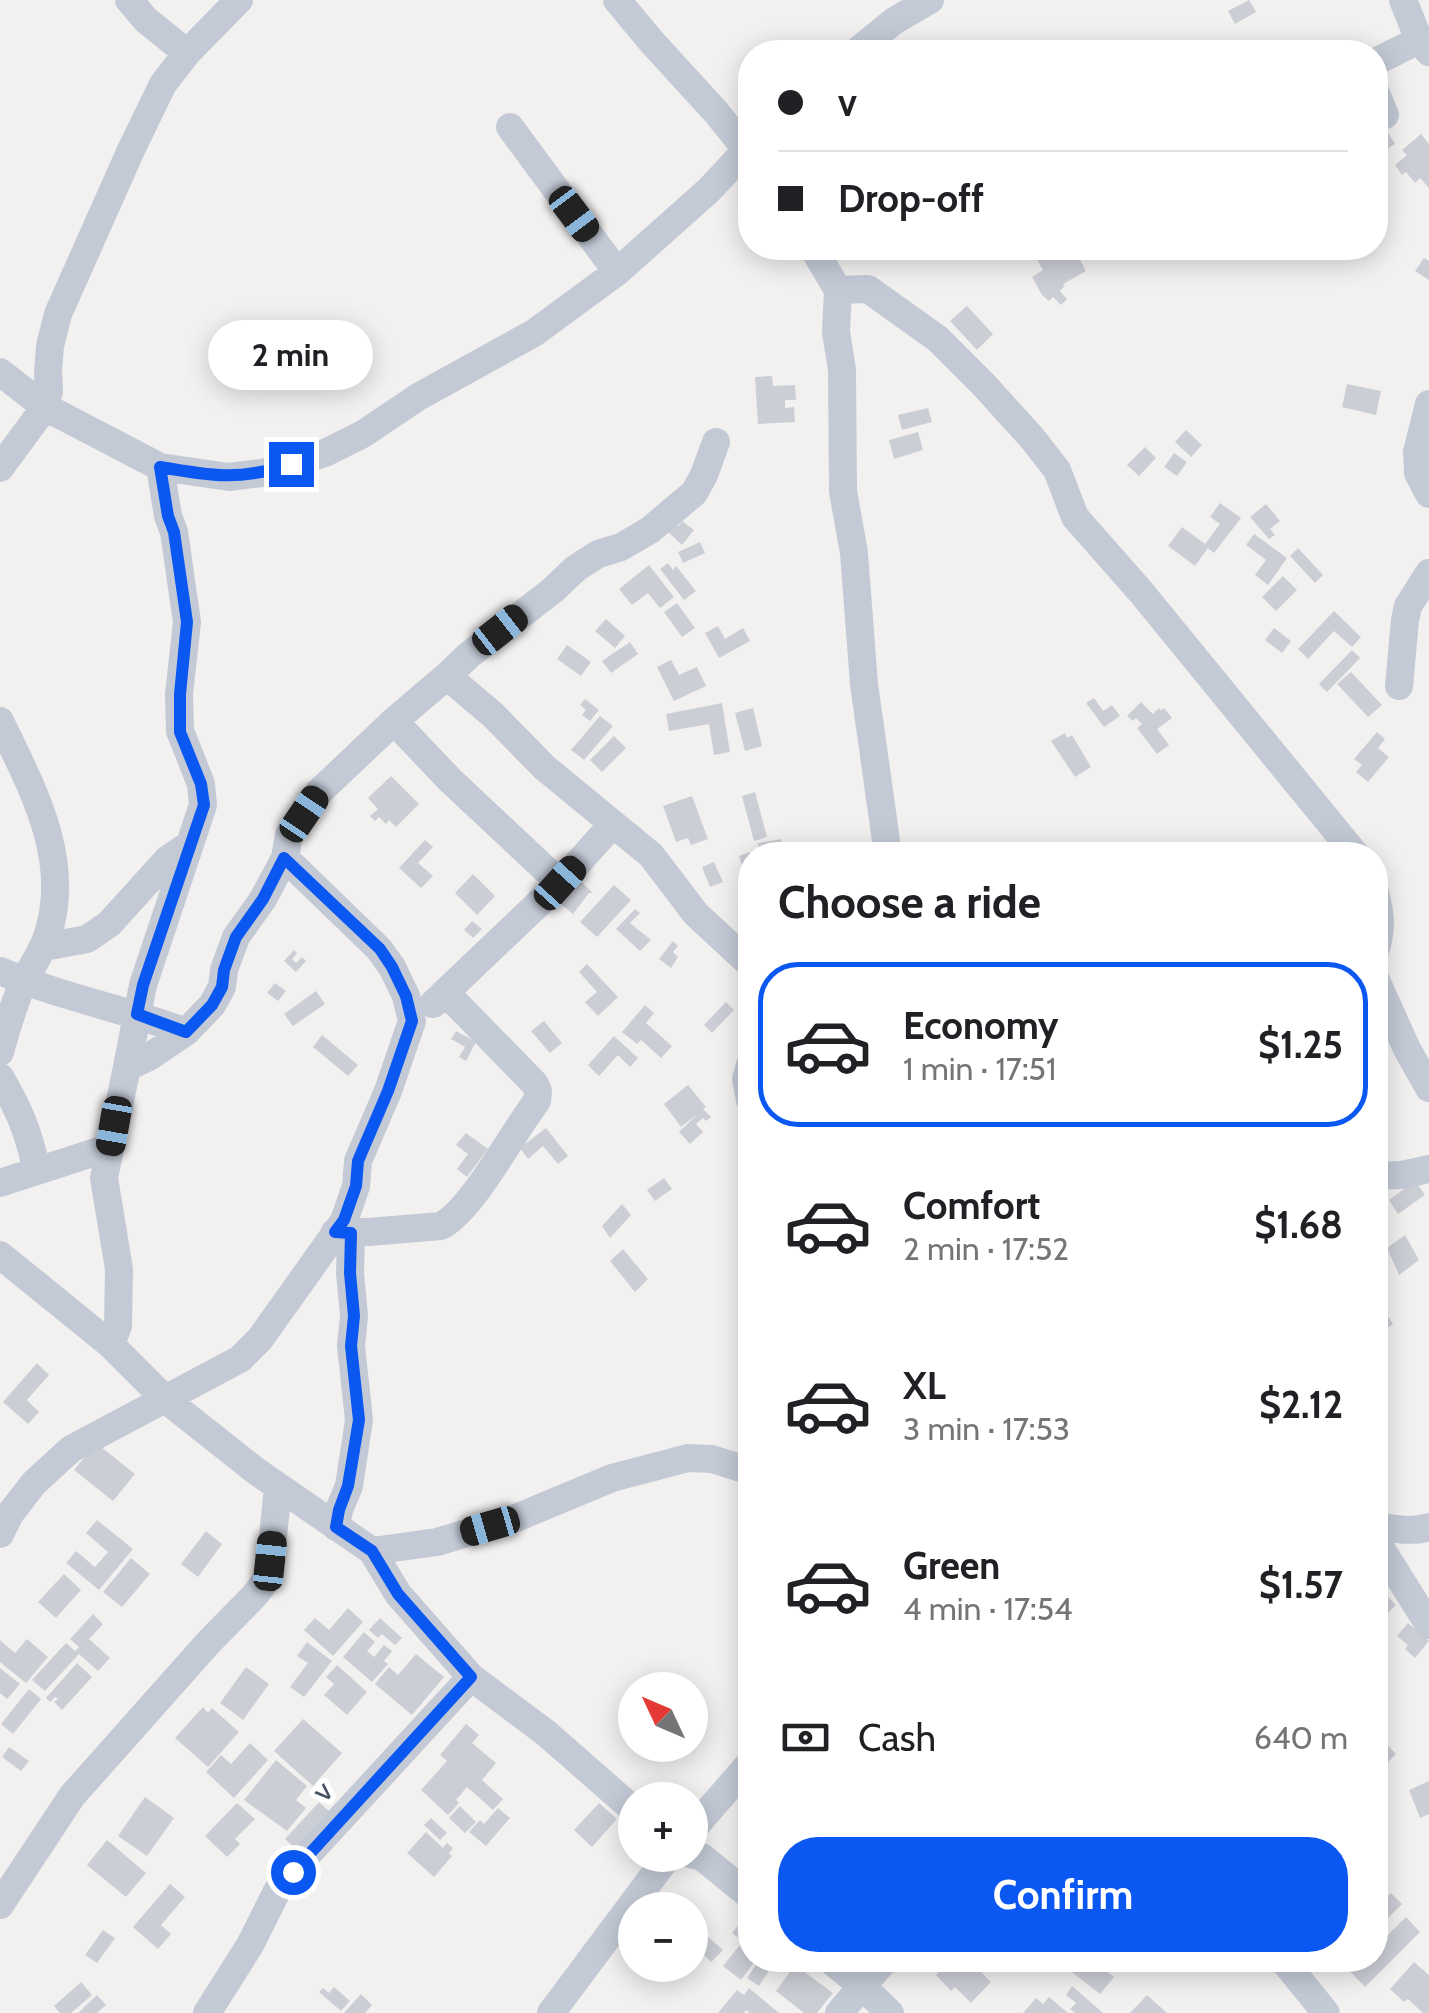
<!DOCTYPE html>
<meta charset="utf-8">
<style>
body{margin:0;font-family:Cabin,sans-serif;background:#f6f6f6;color:#202124;height:100vh;display:flex;flex-direction:column;font-size:38px;white-space:nowrap}
*{box-sizing:border-box;margin:0}
p{font-size:32px;color:#757577}
.icon{flex:none;width:55px;height:55px;fill:none;stroke:currentColor;stroke-width:2;stroke-linecap:round;stroke-linejoin:round}
.map{position:relative;flex:1;overflow:hidden}
.drawer{position:absolute;left:738px;top:842px;width:650px;height:1130px;display:flex;flex-direction:column;background:#fff;border-radius:40px;box-shadow:0 5px 25px #0003}
.drawer>*{flex:none}
.hud{position:absolute;left:738px;top:40px;width:650px;height:220px;border-radius:40px;box-shadow:0 5px 25px #0003;display:grid;align-content:center;height:220px;padding:0 40px;background:#fff}
.needle{width:65px;rotate:314deg}
.controls{position:absolute;left:618px;top:1672px;display:grid;gap:20px}
.controls a{display:grid;place-items:center;width:90px;height:90px;border-radius:50%;background:#fff;box-shadow:0 5px 25px #0003;font-size:50px}
.end{position:absolute;width:45px;height:45px;margin:-22px;border:12px solid #0a57f2;background:#fff;box-shadow:0 0 0 5px #fff}
.from{border-radius:50%}
.bubble{position:absolute;height:70px;border-radius:35px;background:#fff;box-shadow:0 5px 25px #0003;font-size:32px;font-weight:700;line-height:70px;text-align:center}
.car{position:absolute;width:30px;height:60px;margin:-30px -15px;border-radius:12px;box-shadow:0 0 8px 2px #0007;background:linear-gradient(#222 24%,#8ab4d8 0 40%,#222 0 76%,#8ab4d8 0 86%,#222 0)}
.hud b{display:flex;align-items:center;gap:35px;height:95px;font-size:38px}
.hud b+b{border-top:2px solid #e0e0e0}
.hud i{width:25px;height:25px;background:#202124}
ul{padding:0;list-style:none}
li{display:flex;align-items:center;gap:30px;height:165px;margin:0 20px 15px;padding:0 20px;border:5px solid transparent;border-radius:40px}
li div{flex:1}
li b{display:block;font-size:38px}
li em{font-style:normal;font-weight:700}
li.active{border-color:#0a57f2}
li>.icon{width:90px;height:90px;stroke-width:1.5}
h2{padding:0 40px;font-size:45px;line-height:120px}
.pay{display:flex;align-items:center;gap:25px;height:110px;padding:0 40px;font-size:38px}
.pay p{margin-inline-start:auto}
.cta{display:flex;gap:20px;margin-top:auto;padding:20px 40px}
.cta a{flex:1;height:115px;border-radius:40px;background:#0a57f2;color:#fff;font-size:40px;font-weight:700;line-height:115px;text-align:center}
.map>svg:first-child{display:block}
.building{fill:#ccced6}
.lines{fill:none;stroke-linecap:round;stroke-linejoin:round}
.minor{stroke:#c3cad6;stroke-width:28}
.route{stroke:#0a57f2;stroke-width:12}
.labels{text-anchor:middle;dominant-baseline:central;stroke-width:10;stroke-linejoin:round;paint-order:stroke}
.street-label{font-size:30px;fill:#46515f;stroke:#fff}
</style>
<div class="map">
<svg width="1429" height="2013" viewBox="0 0 1429 2013">
<rect width="100%" height="100%" fill="#f3f0f0"/>
<path class="building" d="M1249,0l7,12 -21,12 -7,-13z
M1384,126l11,18 -20,12v-24z
M1421,134l8,10v44l-9,-10 -5,5 -9,-11 -4,3 -7,-10 12,-10 -5,-5z
M1050,248h18l1,2 5,-2 12,23 -23,13 2,1 -5,6 7,8 -6,6 -8,-8 -4,4 -7,-6 -10,-18 11,-7 -8,-14z
M1424,258l5,3v19l-14,-9z
M967,306l26,28 -16,16 -27,-29z
M772,376l1,10 22,-1 1,15h-11v8l9,-1 1,15 -37,2 -3,-47z
M1347,384l34,7 -5,24 -34,-8z
M928,408l4,14 -30,8 -4,-15z
M1186,430l16,15 -11,12 -16,-15z
M918,432l5,18 -29,9 -5,-19z
M1145,447l11,11 -17,18 -12,-11z
M1174,453l13,9 -10,14 -13,-9z
M1220,503l21,15 -27,35 -6,-5 -13,18 -27,-20 14,-19 23,17 15,-20 -10,-7z
M1266,504l14,17 -10,8 5,6 -6,4 -19,-22z
M682,521l12,9 -12,15 -14,-13 7,-9 4,3z
M1254,534l33,24 -19,27 -13,-10 11,-15 -20,-15z
M700,542l5,11 -22,10 -5,-11z
M1298,548l25,27 -8,8 -25,-27z
M668,563l5,7 3,-4 20,25 -12,9 -24,-31z
M649,565l25,32 -14,11 -12,-15 -16,12 -13,-16z
M1283,576l14,14 -21,21 -14,-14z
M677,603l18,25 -13,9 -18,-25z
M1334,611l27,26 -9,10 -18,-16 -26,28 -10,-10z
M606,619l19,17 -10,12 -20,-17z
M718,626l7,13 18,-11 7,13 -31,17 -14,-25z
M1274,628l17,13 -9,12 -17,-13z
M630,642l8,12 -27,19 -9,-12z
M567,645l24,17 -10,14 -24,-17z
M1352,650l8,8 -33,34 -8,-8z
M671,660l8,15 18,-8 9,19 -32,15 -17,-34z
M1351,672l31,33 -14,12 -31,-33z
M1094,698l9,13 9,-6 8,11 -16,11 -18,-24z
M585,699l14,11 -9,11 -8,-6 4,-5 -6,-5z
M1141,702l12,12 6,-6 2,2 3,-2 8,10 -15,11 12,16 -12,9 -20,-26 5,-4 -6,-6 -3,3 -6,-5z
M722,703l8,49 -16,3 -5,-31 -40,7 -3,-17z
M753,708l9,38 -17,5 -10,-38z
M600,716l13,10 -29,34 -13,-10z
M1377,732l8,7 -7,9 11,9 -21,25 -12,-10 6,-7 -8,-6z
M1065,733l2,5 5,-3 19,32 -16,10 -24,-36z
M614,736l12,12 -24,24 -12,-12z
M391,776l28,28 -23,23 -7,-7 -3,4 -7,-7 -4,4 -5,-5 8,-7 -10,-11z
M755,792l12,45 -13,4 -12,-45z
M692,796l16,43 -17,6 -3,-7 -12,4 -13,-36z
M781,839l3,13 -7,3h-17l-2,-12z
M425,840l8,7 -15,16 15,13 -12,12 -22,-20z
M750,852v34h-1l-10,-30z
M714,862l9,20 -13,5 -8,-20z
M473,874l22,22 -18,19 -22,-22z
M574,875l19,18h-4l-16,21 -16,-13z
M614,885l17,15 -34,37 -17,-15z
M635,909l5,4 -10,10 21,17 -11,11 -24,-22z
M472,921l10,8 -9,9 -9,-8z
M673,941l5,5 -5,6 5,5 -7,11 -12,-9z
M294,950l3,3 -5,6 4,4 6,-6 4,4 -10,11 -12,-11z
M587,964l31,33 -20,19 -13,-14 12,-10 -18,-20z
M275,983l11,8 -8,10 -11,-8z
M316,991l9,13 -32,22 -9,-12z
M726,1002l8,8 -22,23 -8,-8z
M645,1005l9,8 -8,10 26,23 -11,12 -20,-18 -4,4 -15,-12z
M544,1021l18,22 -12,10 -19,-22z
M456,1031l20,11 -10,19 -7,-4 6,-10 -14,-8z
M322,1035l36,30 -10,11 -35,-29z
M614,1036l24,22 -8,9 -12,-12 -19,21 -11,-11z
M688,1085l18,22 -3,2 8,8 -5,4 -3,-3 -7,6 7,8 -13,12 -11,-12 19,-18 -17,13 -17,-23z
M546,1128l22,28 -10,8 -15,-18 -15,13 -8,-11z
M466,1133l22,16 -21,28 -10,-8 11,-15 -12,-9z
M664,1178l8,11 -17,12 -8,-11z
M1415,1181l10,14 -27,19 -9,-14z
M622,1204l9,11 -21,23 -8,-12z
M1405,1235l14,25 -20,15 -12,-27z
M623,1249l25,30 -13,13 -25,-31z
M1375,1296l18,28 -14,9 -4,-6z
M37,1363l12,12 -22,25 12,12 -11,12 -25,-22z
M96,1443l39,31 -22,27 -39,-31z
M97,1520l36,29 -34,41 -33,-27 10,-12 19,16 13,-15 -22,-19z
M206,1531l16,13 -24,33 -17,-13z
M131,1558l19,16 -28,33 -19,-15z
M64,1574l17,16 -25,28 -18,-16z
M1378,1586l18,19 -21,21v-37z
M348,1608l15,14 -30,34 -29,-26 11,-12 14,12z
M93,1614l10,10 -14,15 21,19 -12,13 -19,-17 -34,37 -13,-11 34,-37 9,8 4,-4 -9,-8z
M380,1618l22,20 -7,7 -13,-11 -4,4 -9,-8z
M1408,1623l21,18 -14,17 -10,-9 3,-4 -11,-9z
M364,1632l11,10 -8,9 7,6 10,-12 8,6 -8,10 4,3 -16,18 -29,-25z
M27,1639l21,18 -22,26 -26,-21v-22l15,13z
M307,1642l25,19 -28,36 -14,-10 18,-24 -11,-7z
M416,1654l28,23 -32,38 -37,-31 14,-17 9,8z
M77,1663l15,14 -30,33 -8,-8 4,-3 -3,-2 -5,5 -4,-4z
M337,1665l30,27 -20,23 -23,-20 10,-11 -8,-7z
M246,1667l23,17 -26,36 -23,-17z
M0,1668l20,16 -13,15 -7,-6z
M29,1689l12,10 -28,35 -12,-10z
M203,1707l5,6 4,-5 27,24 -31,35 -33,-29z
M303,1719l39,34 -29,33 -39,-35z
M466,1724l13,11 -7,8 24,20 -14,17 21,19 -10,11 -26,-23 -11,13 3,3 -11,12 -27,-25 26,-29 -7,-6z
M1375,1732l21,22 -12,12 -9,-9z
M250,1743l18,17 -34,38 -28,-26 15,-17 10,9z
M9,1747l20,14 -8,10 -19,-14z
M276,1760l31,26 -11,14 10,8 -19,23 -43,-31z
M1429,1781v33l-9,4 -11,-28z
M145,1797l29,21 -27,38 -29,-20z
M319,1802l12,11 -31,40 -15,-14z
M237,1803l18,16 -20,20 5,5 -13,13 -22,-21z
M599,1803l18,16 -25,28 -18,-17z
M460,1806l16,16 -11,11 -16,-15z
M498,1808l12,10 -24,28 -17,-14 11,-12 4,4z
M431,1818l16,15 -7,7 -16,-15z
M426,1832l17,16 4,-5 6,5 -4,5 3,3 -18,21 -27,-24z
M107,1840l39,33 -20,24 -39,-32z
M170,1884l15,13 -24,28 10,9 -13,15 -25,-22z
M1391,1893l11,11 -27,27v-23z
M1406,1917l14,15 -55,55 -26,-27h36v-18l3,3z
M741,1922l9,7v31h6l-15,20 -18,-14 20,-25 -11,-8z
M103,1930l12,8 -18,25 -12,-8z
M705,1934l18,16 -12,12 -17,-16z
M759,1960h17l-17,26 -12,-8z
M951,1960h30l-6,6 16,16 -20,21 -16,-16 -4,4 -15,-16z
M1067,1960h25l22,17 -14,17 -37,-29z
M1414,1962l15,13v38h-6l-15,-14 -4,3 -14,-13z
M795,1965l38,28 -16,20h-13l-28,-22z
M81,1982l11,13 -21,18h-11l-6,-7z
M1072,1986l31,27h-28l-5,-4 6,-6 -10,-8z
M334,1987l16,14 -9,10 -22,-19 4,-4 6,5z
M749,1988l30,25h-29l-4,-3 -2,3h-26l19,-23 7,5z
M361,1994l11,11 -7,8h-21z
M97,1995l9,10 -9,8h-19z
M1147,1995l20,18h-37z
M1049,1997l19,16h-45l13,-15 7,6z"/>
<g class="lines">
<path class="minor" d="M129,0l17,20 41,33
M617,0l34,41 64,70 35,43
M1403,0l16,40 10,12
M856,52l38,-31 36,-21
M1375,62l44,-22
M1375,91l10,24
M510,127l107,145
M813,248l25,42 -2,42 6,38 1,121 11,62 10,131 24,171
M838,290l30,-1 70,50 46,46 48,53 25,32 18,47 66,75 215,263
M0,372l45,35 115,60 69,10 33,-4 63,-20 38,-19 55,-37 116,-64 83,-61 92,-82 41,-44
M1429,404l-12,48 1,21 11,21
M0,468l45,-61 4,-16 -1,-19 2,-26 8,-32 73,-164 32,-66 24,-31 52,-53
M447,676l22,-21 84,-65 22,-21 23,-15 23,-7 29,-17 44,-37 10,-18 12,-33
M1399,686l6,-66 3,-14 21,-33
M0,721c32,67 73,139 47,216 -6,17 -17,32 -25,48 -9,22 -16,45 -22,67
M394,721l56,59 110,103
M1375,893c6,22 7,37 0,58
M44,947l43,-8 22,-15 59,-65 22,-15
M0,971c61,26 125,38 186,61
M1375,978l32,71 22,39
M433,1004l127,-121 52,-58
M750,1065l-4,14 4,21
M127,1067l16,-82 60,-180 -2,-21 -21,-53 -1,-37 8,-72 -13,-90 -6,-16 -8,-49
M0,1077c17,28 31,60 36,93
M1375,1176l27,-1 27,-6
M0,1183l111,-36
M335,1232h34l72,-6c32,-17 71,-93 96,-125l1,-10 -3,-7 -89,-91
M0,1255l111,90 54,54 91,72 116,80 65,-9 79,-24 96,-40 76,-20 24,1 38,12
M111,1345l7,-19 1,-57 -15,-91 23,-111 22,-10 37,-25 26,-27 10,-18 2,-17 12,-33 27,-38 22,-41 4,-23 29,-42 76,-72 53,-45 46,39 52,53 106,87 45,59 54,50
M1375,1526c18,2 37,7 54,1
M336,1527l3,-17 10,-24 10,-66 -8,-74 3,-30 -4,-43 1,-40
M0,1534l10,-20 24,-31 37,-34 169,-90 20,-20 84,-118 12,-35 2,-25 30,-70 24,-70 -6,-25 -14,-29 -13,-18 -94,-91
M1375,1539l54,86
M372,1551l26,43 73,83 75,56 89,78
M690,1832l60,-69
M690,1854l12,3 48,39
M0,1905l72,-109 136,-153 46,-47 15,-19 9,-90
M830,1960l33,27 27,26
M1283,1960l43,53
M207,2013l43,-68 27,-54 32,-38 162,-176
M551,2013l118,-158
M839,2013l46,-53"/>
</g>
<g class="lines">
<path class="route" d="M291,464c-51,17 -80,12 -131,3l8,49 6,16 13,90 -7,72v38l21,52 3,21 -61,180 -6,29 49,18 26,-27 10,-18 2,-17 12,-33 27,-38 21,-41 96,91 12,18 14,29 6,25 -24,70 -30,70 -2,25 -12,34 -9,12 16,1 -1,40 4,43 -3,30 8,74 -11,66 -9,24 -3,17 36,24 26,43 73,83 -178,195"/>
</g>
<g class="labels">
<g class="street-label">
<text transform="translate(322 1791) rotate(-47)">v</text>
</g>
</g>
</svg>
<div class="controls">
<a><svg class="needle" viewBox="-14 -14 28 28"><path d="M0-13l5 13h-10z" fill="#e53935"/><path d="M0 13l5-13h-10z" fill="#757577"/></svg></a>
<a>+</a>
<a>−</a>
</div>
<i class="end from" style="left:293px;top:1872px"></i>
<i class="end" style="left:291px;top:464px"></i>
<div class="bubble" style="left:208px;top:320px;width:165px">2 min</div>
<i class="car" style="left:574px;top:214px;rotate:143deg"></i>
<i class="car" style="left:500px;top:630px;rotate:52deg"></i>
<i class="car" style="left:304px;top:814px;rotate:34deg"></i>
<i class="car" style="left:560px;top:883px;rotate:42deg"></i>
<i class="car" style="left:114px;top:1126px;rotate:190deg"></i>
<i class="car" style="left:490px;top:1526px;rotate:254deg"></i>
<i class="car" style="left:270px;top:1561px;rotate:6deg"></i>
<div class="hud">
<b><i class="from"></i>v</b>
<b><i></i>Drop-off</b>
</div>
<section class="drawer">
<h2>Choose a ride</h2>
<ul>
<li class="active"><svg class="icon" aria-label="car" viewBox="0 0 24 24"><path d="M5 17H2v-5l4-1 3-4h7l3 4 3 1v5h-3M9 17h6M6 11h13"/><circle cx="7" cy="17" r="2"/><circle cx="17" cy="17" r="2"/></svg><div><b>Economy</b><p>1 min · 17:51</p></div><em>$1.25</em></li>
<li><svg class="icon" aria-label="car" viewBox="0 0 24 24"><path d="M5 17H2v-5l4-1 3-4h7l3 4 3 1v5h-3M9 17h6M6 11h13"/><circle cx="7" cy="17" r="2"/><circle cx="17" cy="17" r="2"/></svg><div><b>Comfort</b><p>2 min · 17:52</p></div><em>$1.68</em></li>
<li><svg class="icon" aria-label="car" viewBox="0 0 24 24"><path d="M5 17H2v-5l4-1 3-4h7l3 4 3 1v5h-3M9 17h6M6 11h13"/><circle cx="7" cy="17" r="2"/><circle cx="17" cy="17" r="2"/></svg><div><b>XL</b><p>3 min · 17:53</p></div><em>$2.12</em></li>
<li><svg class="icon" aria-label="car" viewBox="0 0 24 24"><path d="M5 17H2v-5l4-1 3-4h7l3 4 3 1v5h-3M9 17h6M6 11h13"/><circle cx="7" cy="17" r="2"/><circle cx="17" cy="17" r="2"/></svg><div><b>Green</b><p>4 min · 17:54</p></div><em>$1.57</em></li>
</ul>
<div class="pay"><svg class="icon" aria-label="cash" viewBox="0 0 24 24"><path d="M3 7h18v10H3z"/><circle cx="12" cy="12" r="2"/></svg>Cash<p>640 m</p></div>
<div class="cta"><a>Confirm</a></div>
</section>
</div>
